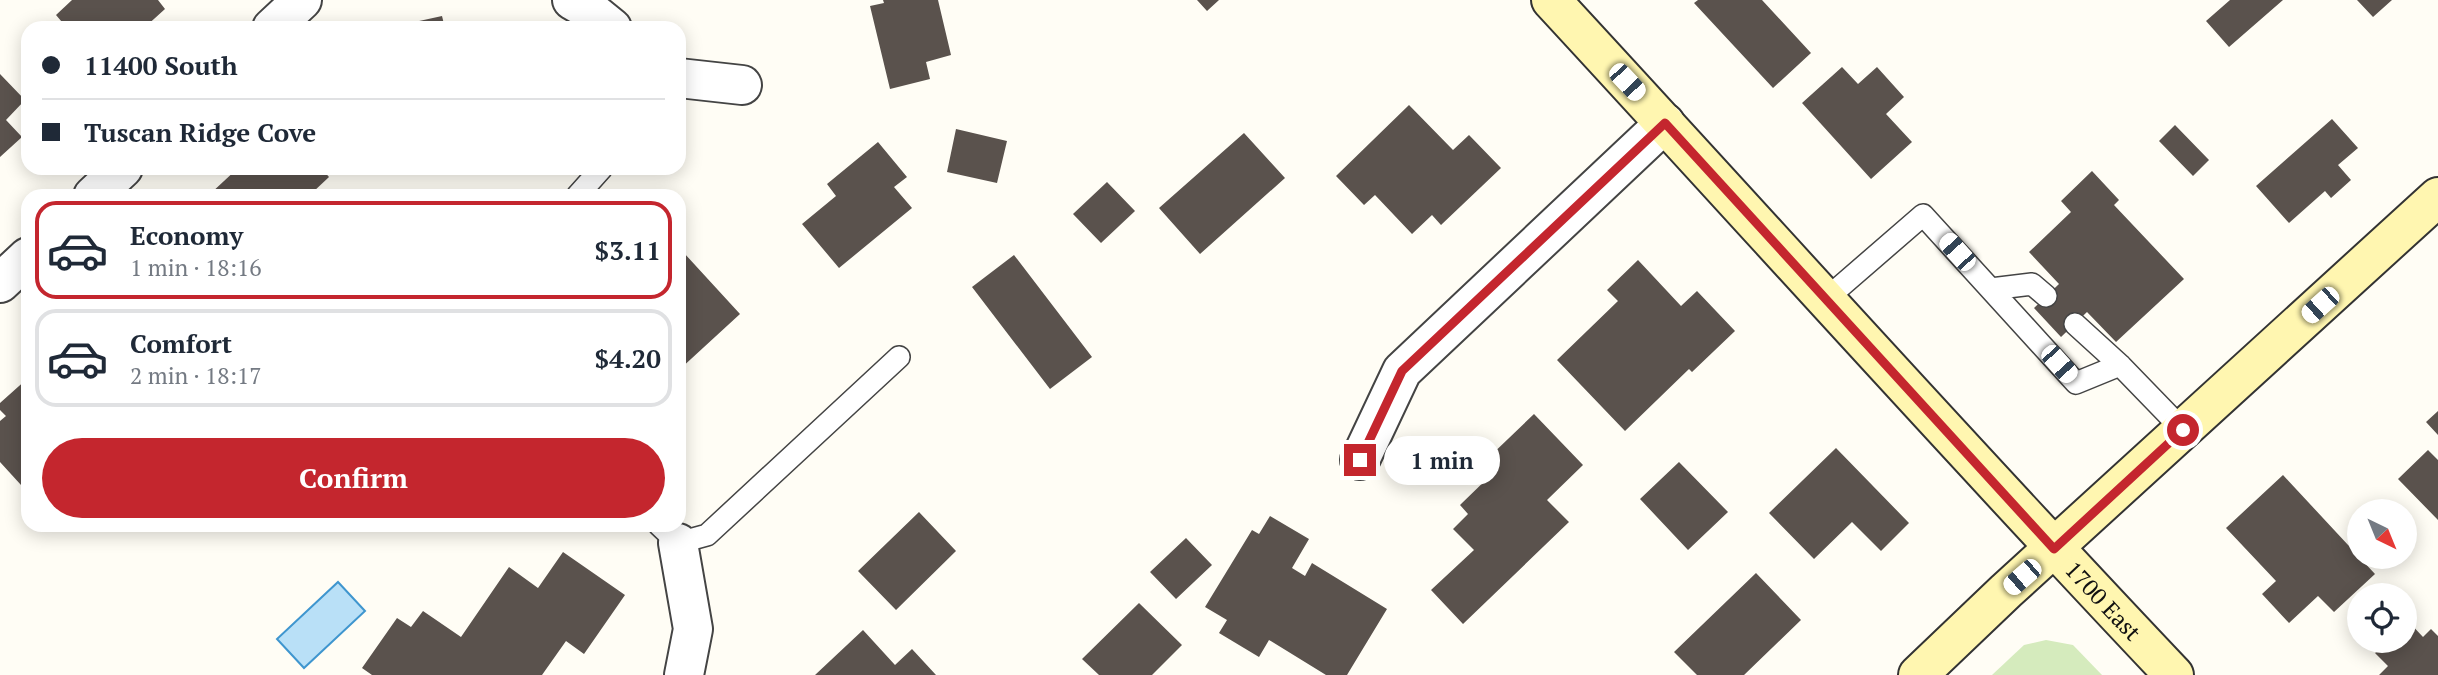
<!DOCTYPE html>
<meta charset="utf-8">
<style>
body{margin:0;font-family:"PT Serif",serif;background:#f2f2f3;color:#1f2937;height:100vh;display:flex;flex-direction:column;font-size:26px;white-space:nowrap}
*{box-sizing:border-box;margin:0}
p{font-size:23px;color:#747a83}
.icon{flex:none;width:38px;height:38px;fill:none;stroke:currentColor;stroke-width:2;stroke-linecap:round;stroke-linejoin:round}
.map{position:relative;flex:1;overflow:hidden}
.details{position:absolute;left:21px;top:189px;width:665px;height:343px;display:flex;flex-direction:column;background:#fff;border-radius:21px;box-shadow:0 4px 18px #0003}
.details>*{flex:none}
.hud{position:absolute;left:21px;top:21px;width:665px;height:154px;border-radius:21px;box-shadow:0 4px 18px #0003;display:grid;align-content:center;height:154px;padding:0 21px;background:#fff}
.needle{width:46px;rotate:137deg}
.buttons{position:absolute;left:2347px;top:499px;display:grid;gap:14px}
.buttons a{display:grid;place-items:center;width:70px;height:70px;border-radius:50%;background:#fff;box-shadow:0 4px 18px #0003;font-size:35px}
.end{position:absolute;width:32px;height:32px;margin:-16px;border:9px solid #c4262e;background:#fff;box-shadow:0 0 0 4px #fff}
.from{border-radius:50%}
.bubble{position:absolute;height:49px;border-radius:24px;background:#fff;box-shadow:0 4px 18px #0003;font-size:23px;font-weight:700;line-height:49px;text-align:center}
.car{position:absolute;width:21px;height:42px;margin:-21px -10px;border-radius:9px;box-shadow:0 0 5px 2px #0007;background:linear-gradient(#fff 24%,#345 0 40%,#fff 0 76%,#345 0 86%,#fff 0)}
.hud b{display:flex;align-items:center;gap:24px;height:66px;font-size:26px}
.hud b+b{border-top:2px solid #e0e1e3}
.hud i{width:18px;height:18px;background:#1f2937}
ul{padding:12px 0 0;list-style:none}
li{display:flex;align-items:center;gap:21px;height:98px;margin:0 14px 10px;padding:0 7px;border:4px solid #e0e1e3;border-radius:21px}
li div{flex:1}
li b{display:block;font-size:26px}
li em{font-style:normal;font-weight:700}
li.active{border-color:#c4262e}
li>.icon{width:63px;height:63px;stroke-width:1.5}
.button{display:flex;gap:14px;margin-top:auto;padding:14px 21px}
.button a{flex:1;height:80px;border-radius:42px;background:#c4262e;color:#fff;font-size:28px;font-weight:700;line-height:80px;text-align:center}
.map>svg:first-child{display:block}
.green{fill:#d5ebbd}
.water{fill:#b9e0f7;stroke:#3f96cf;stroke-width:2}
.building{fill:#5a524d}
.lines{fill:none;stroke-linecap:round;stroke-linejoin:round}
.lane-casing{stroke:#444;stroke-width:24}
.street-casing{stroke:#444;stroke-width:42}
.secondary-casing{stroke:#333;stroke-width:42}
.lane{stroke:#fff;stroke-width:21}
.street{stroke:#fff;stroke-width:38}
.secondary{stroke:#fff6b0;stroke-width:38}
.route{stroke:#c4262e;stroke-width:9}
.labels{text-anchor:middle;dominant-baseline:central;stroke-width:7;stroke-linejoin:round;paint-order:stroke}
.street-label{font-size:23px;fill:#111;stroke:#fff}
</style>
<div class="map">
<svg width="2438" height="675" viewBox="0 0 2438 675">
<rect width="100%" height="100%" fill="#fffdf5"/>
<path class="green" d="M2046,640l27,5 29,30h-110l32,-30z"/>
<path class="water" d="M338,582l27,29 -61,57 -27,-29z"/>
<path class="building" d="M72,0h86l7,9 -21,19h-77l-11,-13z
M883,0h55l13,55 -25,7 4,17 -40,10 -20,-83 14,-3z
M1197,0h22l-12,11z
M1698,0h64l49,53 -38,35 -79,-85z
M2230,0h53l-54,47 -23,-26z
M2357,0h35l-19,17z
M442,16l3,12h-34l-1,-5z
M1842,67l16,17 19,-17 27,30 -18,17 26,28 -41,37 -69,-76z
M0,74l25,26 -19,20 16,17 -22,20z
M1409,105l44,45 16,-15 32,33 -60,57 -9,-10 -20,19 -37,-39 -11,10 -28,-29z
M2332,119l26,29 -20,17 13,15 -20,18 -6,-7 -36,32 -33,-37z
M2175,125l34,35 -16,16 -34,-35z
M956,129l51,12 -10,42 -50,-11z
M1244,133l41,45 -85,76 -41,-46z
M878,142l29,35 -13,10 18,21 -73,60 -37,-44 34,-28 -9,-12z
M238,168h5l7,7 8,-7h63l8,9 -17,16 3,3h-104l-1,-2z
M2092,171l27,29 -5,5 70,74 -68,63 -29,-30 -26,25 -27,-29 25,-24 -30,-32 42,-40 -10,-11z
M1107,182l28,29 -34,32 -28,-29z
M684,253l56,61 -61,56v-113z
M1014,255l78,102 -42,32 -78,-102z
M1638,260l43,46 16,-15 38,40 -43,41 -3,-3 -64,62 -68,-71 61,-59 -11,-11z
M28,378v101l-7,6 -21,-23v-41l6,-5 -6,-6v-7z
M2438,411v24l-12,-13z
M1534,414l49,51 -36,35 22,22 -106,102 -32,-34 43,-40 -21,-21 15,-15 -8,-9 35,-34 -10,-10z
M1836,448l73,75 -28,28 -29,-29 -38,37 -45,-46z
M2428,450l10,10v60l-40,-41z
M1679,462l49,50 -40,38 -48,-51z
M2283,475l92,99 -41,38 -16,-16 -29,27 -27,-29 14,-13 -50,-53z
M919,512l37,39 -60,59 -38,-39z
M1270,516l39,23 -17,29 13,8 7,-13 75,46 -40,66h-21l-57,-35 -10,17 -40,-24 8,-13 -22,-13 47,-77 7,4z
M1186,538l26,27 -36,34 -26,-27z
M563,552l62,43 -41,59 -18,-13 -24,34h-170l-10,-7 35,-50 14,9 12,-16 38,26 48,-70 29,21z
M1756,573l45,47 -57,55h-47l-23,-23z
M1139,603l43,42 -30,30h-53l-17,-16z
M2408,621l15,16 8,-8 7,7v39h-59l9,-9 -13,-13 13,-13h16v-15z
M863,630l32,35 17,-16 24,26h-121z"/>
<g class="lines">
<g class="lane-casing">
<path id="lane" d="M577,196l25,-28
M1991,289l41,-5 14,12
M1826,299l97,-84 153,168 44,-18
M2075,324l45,41 63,65
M659,525l19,18 29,-8 192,-178"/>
</g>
<g class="street-casing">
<path id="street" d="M572,0l19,11 21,17
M272,28l30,-28
M679,78l63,7
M93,196l30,-28
M0,283l28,-26
M1360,460l42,-89 263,-248
M678,543l15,86 -9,46"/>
</g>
<g class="secondary-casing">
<g id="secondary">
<path id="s1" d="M1551,0c208,225 412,453 623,675"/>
<path d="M1918,675l88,-84 432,-394"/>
</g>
</g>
<use href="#lane" class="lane"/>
<use href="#street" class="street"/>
<use href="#secondary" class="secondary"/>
</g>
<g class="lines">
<path class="route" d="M1360,460l42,-89 263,-248 389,426 129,-119"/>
</g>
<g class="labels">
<g class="street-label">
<text stroke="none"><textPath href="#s1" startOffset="816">1700 East</textPath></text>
</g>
</g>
</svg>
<div class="buttons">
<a><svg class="needle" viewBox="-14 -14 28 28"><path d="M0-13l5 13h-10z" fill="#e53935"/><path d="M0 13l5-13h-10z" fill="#747a83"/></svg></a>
<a><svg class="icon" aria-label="locate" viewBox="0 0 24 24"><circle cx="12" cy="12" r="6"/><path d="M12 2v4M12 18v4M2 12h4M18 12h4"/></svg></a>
</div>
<i class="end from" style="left:2183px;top:430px"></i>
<i class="end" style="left:1360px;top:460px"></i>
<div class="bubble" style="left:1384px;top:436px;width:116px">1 min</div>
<i class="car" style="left:1627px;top:82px;rotate:137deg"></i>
<i class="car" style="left:1957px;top:252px;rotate:318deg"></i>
<i class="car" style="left:2320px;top:305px;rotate:228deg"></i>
<i class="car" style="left:2059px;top:364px;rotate:138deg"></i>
<i class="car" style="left:2022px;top:577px;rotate:229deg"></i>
<div class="hud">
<b><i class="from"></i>11400 South</b>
<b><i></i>Tuscan Ridge Cove</b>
</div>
<section class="details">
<ul>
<li class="active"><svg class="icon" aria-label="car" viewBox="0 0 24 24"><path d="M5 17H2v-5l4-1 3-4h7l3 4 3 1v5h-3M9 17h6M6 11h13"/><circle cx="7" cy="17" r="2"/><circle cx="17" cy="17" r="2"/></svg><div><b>Economy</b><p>1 min · 18:16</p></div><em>$3.11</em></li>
<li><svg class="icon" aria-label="car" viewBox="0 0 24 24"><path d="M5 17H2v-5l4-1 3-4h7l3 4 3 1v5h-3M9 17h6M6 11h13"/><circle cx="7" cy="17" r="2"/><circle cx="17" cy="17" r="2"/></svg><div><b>Comfort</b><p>2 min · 18:17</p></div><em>$4.20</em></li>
</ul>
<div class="button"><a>Confirm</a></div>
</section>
</div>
